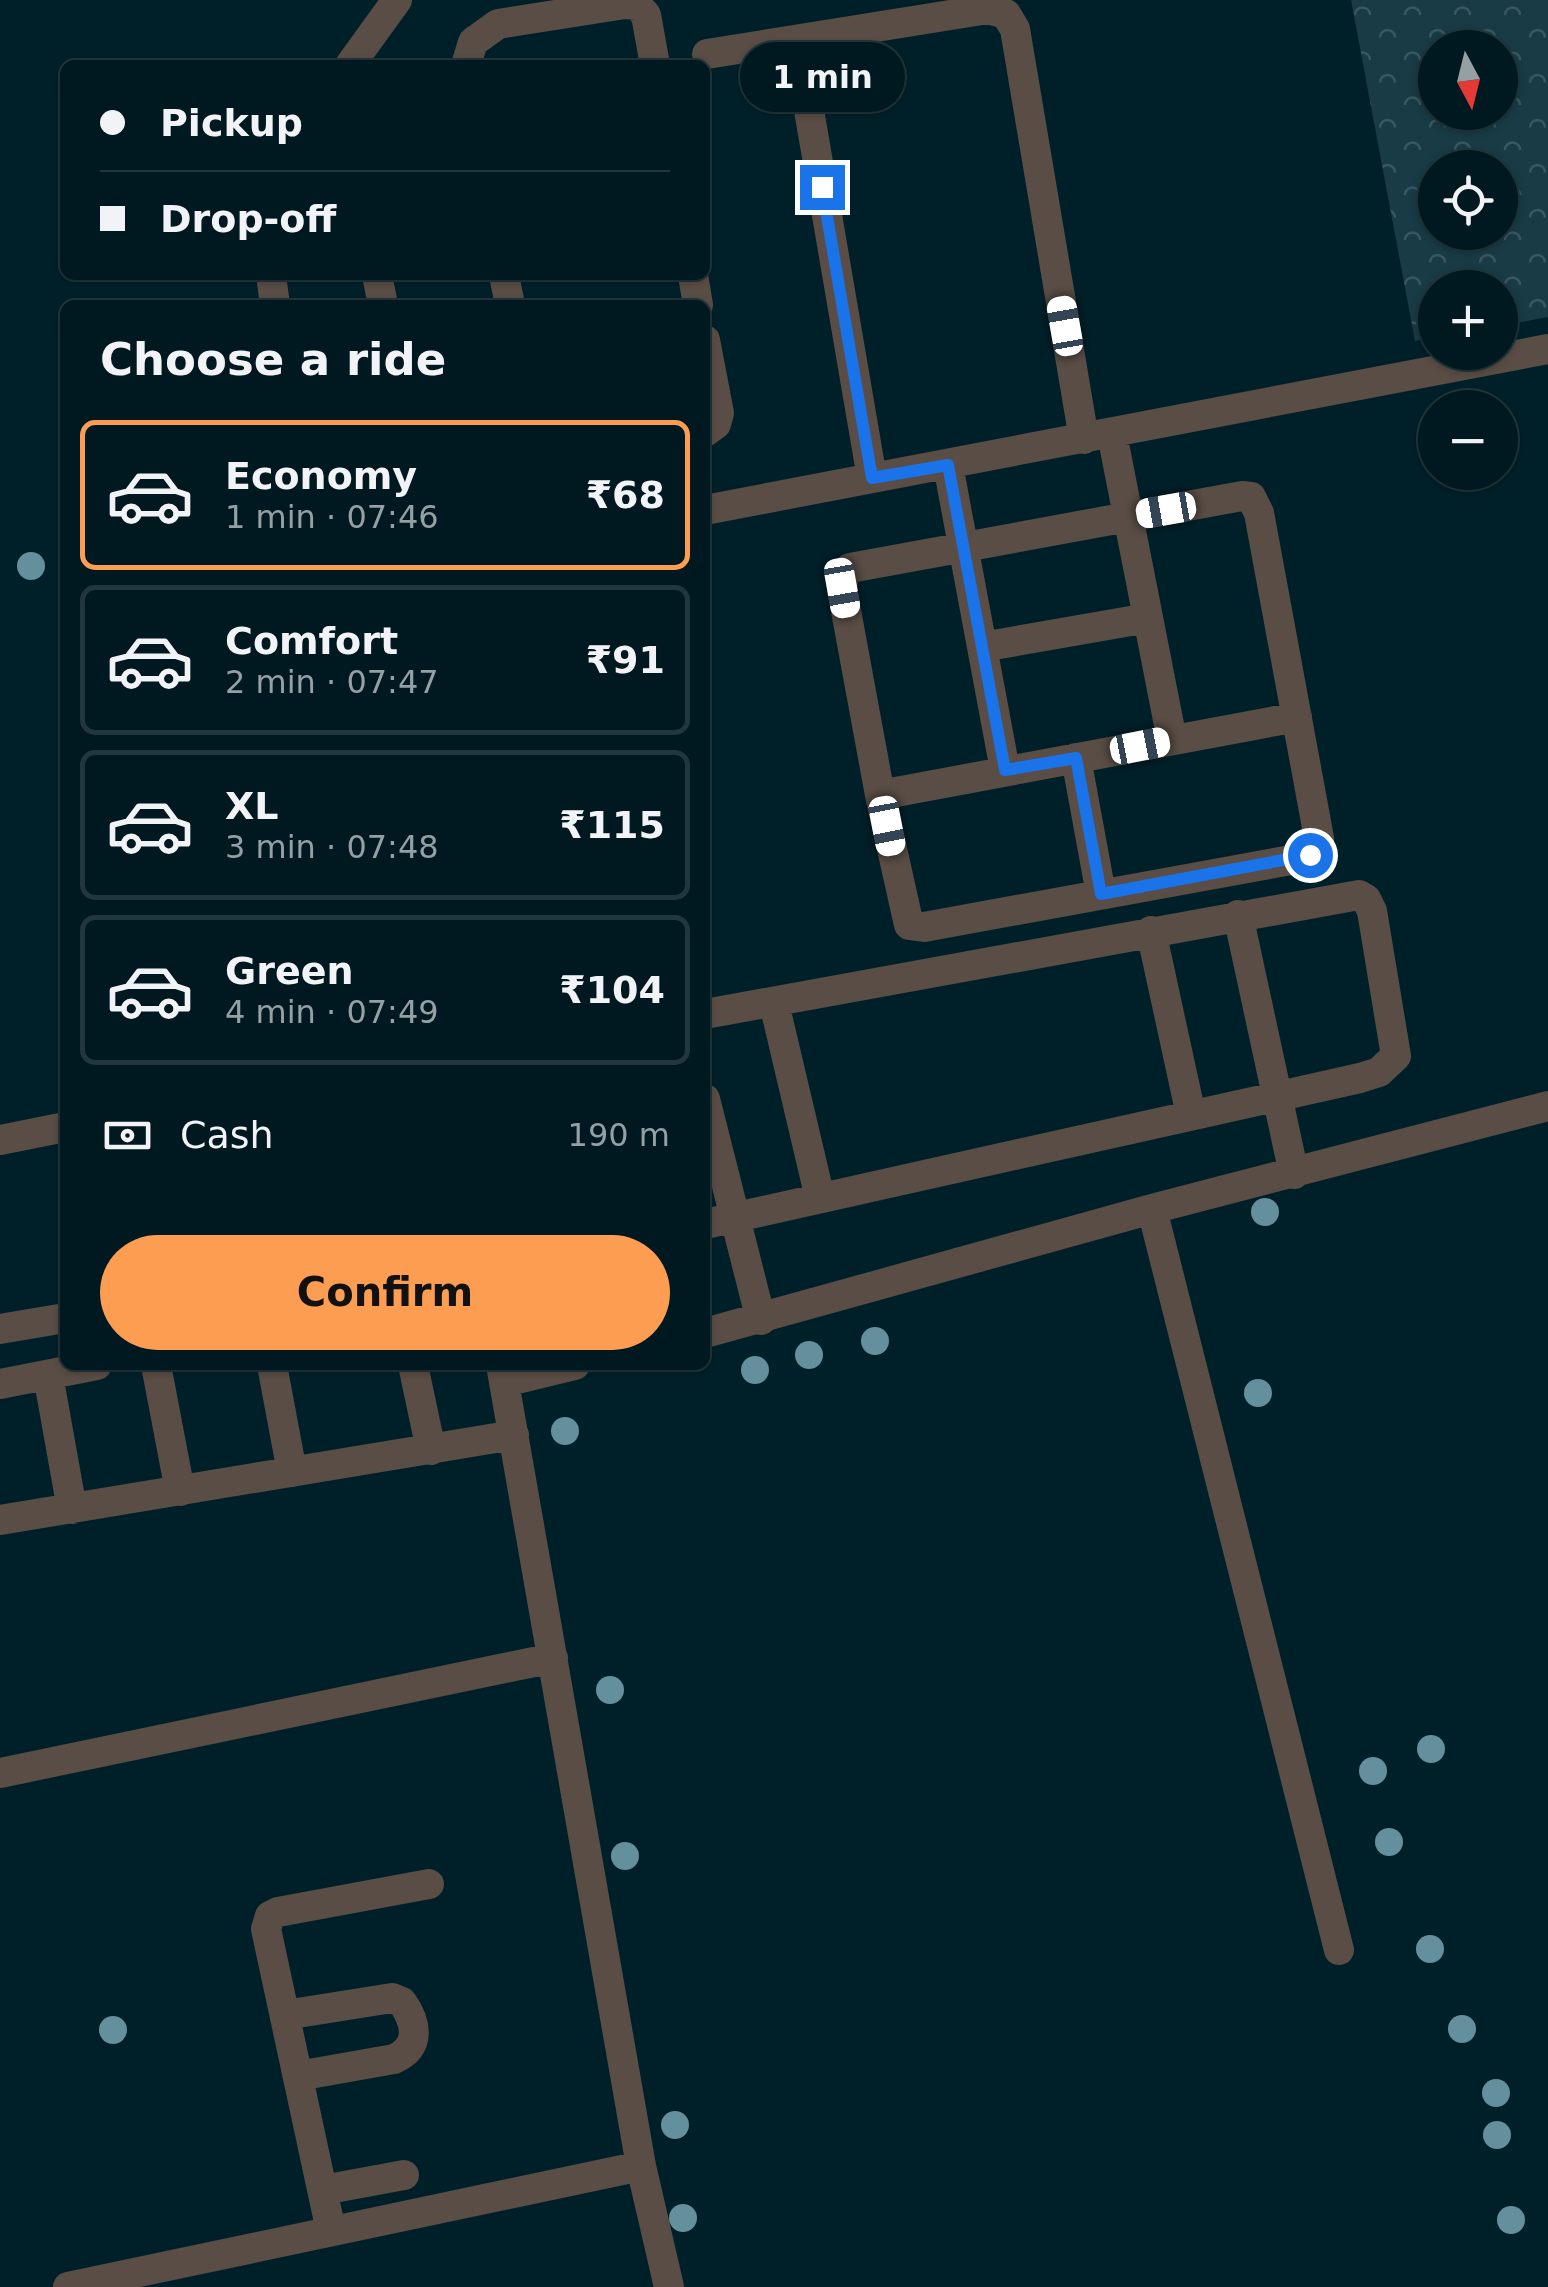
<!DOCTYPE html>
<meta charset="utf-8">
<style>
body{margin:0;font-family:"DejaVu Sans",sans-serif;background:#0e252c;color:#f1f3f6;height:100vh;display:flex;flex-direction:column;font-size:38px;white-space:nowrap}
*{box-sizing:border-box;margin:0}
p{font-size:32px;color:#95a0a4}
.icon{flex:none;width:55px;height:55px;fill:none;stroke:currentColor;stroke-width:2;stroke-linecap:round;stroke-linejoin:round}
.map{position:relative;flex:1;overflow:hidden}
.details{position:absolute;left:60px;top:300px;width:650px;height:1070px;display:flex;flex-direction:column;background:#00181f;border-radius:15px;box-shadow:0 2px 8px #0004,0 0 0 2px #22373d}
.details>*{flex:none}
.banner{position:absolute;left:60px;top:60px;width:650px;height:220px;border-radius:15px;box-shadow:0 2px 8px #0004,0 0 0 2px #22373d;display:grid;align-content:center;height:220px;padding:0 40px;background:#00181f}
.needle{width:65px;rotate:173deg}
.tools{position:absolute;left:1418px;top:30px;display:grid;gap:20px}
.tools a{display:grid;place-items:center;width:100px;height:100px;border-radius:50%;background:#00181f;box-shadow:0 2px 8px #0004,0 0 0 2px #22373d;font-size:50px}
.end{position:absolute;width:45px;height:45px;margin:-22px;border:12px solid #1a73e8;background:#fff;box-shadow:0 0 0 5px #fff}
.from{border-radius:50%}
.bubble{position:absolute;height:70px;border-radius:35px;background:#00181f;box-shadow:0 2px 8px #0004,0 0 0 2px #22373d;font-size:32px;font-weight:700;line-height:70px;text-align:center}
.car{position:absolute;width:30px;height:60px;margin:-30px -15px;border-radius:12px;box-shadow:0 0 8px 2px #0007;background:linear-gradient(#fff 24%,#345 0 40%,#fff 0 76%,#345 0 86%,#fff 0)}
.banner b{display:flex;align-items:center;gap:35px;height:95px;font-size:38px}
.banner b+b{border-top:2px solid #22373d}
.banner i{width:25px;height:25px;background:#f1f3f6}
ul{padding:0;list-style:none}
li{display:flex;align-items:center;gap:30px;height:150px;margin:0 20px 15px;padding:0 20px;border:5px solid #22373d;border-radius:15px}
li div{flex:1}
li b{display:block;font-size:38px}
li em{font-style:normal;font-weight:700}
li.on{border-color:#fc9d52}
li>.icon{width:90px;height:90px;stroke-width:1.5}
h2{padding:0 40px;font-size:45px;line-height:120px}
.pay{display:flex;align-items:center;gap:25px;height:110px;padding:0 40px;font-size:38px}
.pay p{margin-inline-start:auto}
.primary-button{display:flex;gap:20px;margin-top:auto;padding:20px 40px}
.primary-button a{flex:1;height:115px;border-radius:60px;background:#fc9d52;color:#111;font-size:40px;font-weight:700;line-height:115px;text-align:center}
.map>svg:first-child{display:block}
.forest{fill:url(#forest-crowns);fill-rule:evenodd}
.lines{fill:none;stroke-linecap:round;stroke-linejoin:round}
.minor{stroke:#594d45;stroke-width:30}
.tree{fill:#64909d}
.route{stroke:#1a73e8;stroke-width:12}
</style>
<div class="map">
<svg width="1548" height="2287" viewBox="0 0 1548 2287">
<defs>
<pattern id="forest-crowns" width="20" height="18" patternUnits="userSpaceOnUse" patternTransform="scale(2.5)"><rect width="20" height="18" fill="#183b45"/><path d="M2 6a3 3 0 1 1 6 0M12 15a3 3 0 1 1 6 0" fill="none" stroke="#395760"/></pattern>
</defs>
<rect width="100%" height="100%" fill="#002029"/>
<path class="forest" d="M1351,0h197v317l-48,9v-38h-65v49l-20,4zM1435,48h65v64h-65zM1435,168h65v64h-65z"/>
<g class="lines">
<path class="minor" d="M797,40l75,438
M707,54l281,-45 18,5 9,15 69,410
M350,65l47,-65
M466,65l7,-23 25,-18 127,-20 12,1 9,10 9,50
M271,275l4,30
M377,275l6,30
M504,275l6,30
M693,275l5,30
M705,340l14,73 -3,11 -11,8
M1112,434l60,306
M948,465l57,305
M1242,496l9,1 8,16 60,325 -2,10 -15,10 -378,69 -15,-2 -29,-130 -38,-206 2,-17 6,-4z
M705,510l843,-161
M982,647l166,-29
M1076,758l25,136
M880,795l417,-78
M1238,915l56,259
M1151,931l40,184
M774,1003l46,195
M705,1014l654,-119 7,4 6,12 24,145 -17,16 -19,6 -655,146
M705,1099l56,221
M0,1140l65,-13
M1152,1209l187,741
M0,1329l65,-11
M705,1333l447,-124 396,-103
M156,1365l24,126
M272,1365l20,107
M413,1365l18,85
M501,1365l140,801 28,121
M48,1375l24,134
M505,1382l70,-17
M0,1384l97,-19
M0,1520l514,-85
M0,1773l553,-115
M285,2015l107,-17 10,4c15,21 19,45 -8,57l-96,17
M323,2190l81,-15
M331,2231l-65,-302 4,-13 8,-4 151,-28
M68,2287l573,-121"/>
</g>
<g class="tree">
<circle cx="31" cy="566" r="14"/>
<circle cx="1265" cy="1212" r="14"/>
<circle cx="875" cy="1341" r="14"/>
<circle cx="809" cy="1355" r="14"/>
<circle cx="755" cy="1370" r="14"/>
<circle cx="1258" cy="1393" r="14"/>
<circle cx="565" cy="1431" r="14"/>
<circle cx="610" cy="1690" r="14"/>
<circle cx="1431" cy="1749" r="14"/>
<circle cx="1373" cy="1771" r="14"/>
<circle cx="1389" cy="1842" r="14"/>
<circle cx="625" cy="1856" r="14"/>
<circle cx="1430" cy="1949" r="14"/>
<circle cx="1462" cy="2029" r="14"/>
<circle cx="113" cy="2030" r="14"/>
<circle cx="1496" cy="2093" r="14"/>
<circle cx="675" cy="2125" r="14"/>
<circle cx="1497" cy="2135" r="14"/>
<circle cx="683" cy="2218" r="14"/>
<circle cx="1511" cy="2220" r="14"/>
</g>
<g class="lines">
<path class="route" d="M822,187l50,291 76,-13 57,305 71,-12 25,136 209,-39"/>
</g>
</svg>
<div class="tools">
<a><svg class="needle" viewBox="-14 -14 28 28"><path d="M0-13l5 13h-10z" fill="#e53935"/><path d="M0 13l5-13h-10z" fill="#95a0a4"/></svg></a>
<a><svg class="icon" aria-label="locate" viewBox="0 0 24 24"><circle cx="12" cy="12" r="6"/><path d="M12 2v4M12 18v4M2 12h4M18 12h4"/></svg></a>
<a>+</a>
<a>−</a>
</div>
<i class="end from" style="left:1310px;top:855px"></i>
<i class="end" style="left:822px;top:187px"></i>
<div class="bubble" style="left:740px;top:42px;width:165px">1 min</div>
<i class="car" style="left:1065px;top:326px;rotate:350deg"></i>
<i class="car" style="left:1166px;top:510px;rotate:260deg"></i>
<i class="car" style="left:842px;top:588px;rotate:170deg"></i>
<i class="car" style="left:1140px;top:746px;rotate:79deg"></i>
<i class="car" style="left:887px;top:826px;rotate:169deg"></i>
<div class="banner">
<b><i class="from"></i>Pickup</b>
<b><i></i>Drop-off</b>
</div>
<section class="details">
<h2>Choose a ride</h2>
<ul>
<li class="on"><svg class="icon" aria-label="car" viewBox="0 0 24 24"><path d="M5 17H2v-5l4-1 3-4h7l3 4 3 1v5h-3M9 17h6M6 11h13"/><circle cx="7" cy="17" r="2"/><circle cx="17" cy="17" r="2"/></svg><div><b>Economy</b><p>1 min · 07:46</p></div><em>₹68</em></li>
<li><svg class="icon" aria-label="car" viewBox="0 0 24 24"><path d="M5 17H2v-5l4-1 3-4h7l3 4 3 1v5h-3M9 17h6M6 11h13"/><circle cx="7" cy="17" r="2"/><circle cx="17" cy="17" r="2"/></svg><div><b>Comfort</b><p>2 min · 07:47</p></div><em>₹91</em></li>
<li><svg class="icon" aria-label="car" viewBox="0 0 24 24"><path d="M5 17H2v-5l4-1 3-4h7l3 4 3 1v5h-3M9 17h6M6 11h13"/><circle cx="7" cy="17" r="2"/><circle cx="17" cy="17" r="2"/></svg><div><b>XL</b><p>3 min · 07:48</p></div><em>₹115</em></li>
<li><svg class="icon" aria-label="car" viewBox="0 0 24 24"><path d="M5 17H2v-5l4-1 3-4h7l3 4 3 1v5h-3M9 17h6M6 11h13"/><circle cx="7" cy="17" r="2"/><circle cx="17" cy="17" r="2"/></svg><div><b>Green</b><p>4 min · 07:49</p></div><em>₹104</em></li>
</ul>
<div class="pay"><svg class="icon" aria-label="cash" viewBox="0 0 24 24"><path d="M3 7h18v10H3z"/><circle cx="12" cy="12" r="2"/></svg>Cash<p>190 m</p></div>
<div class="primary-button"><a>Confirm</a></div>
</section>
</div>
